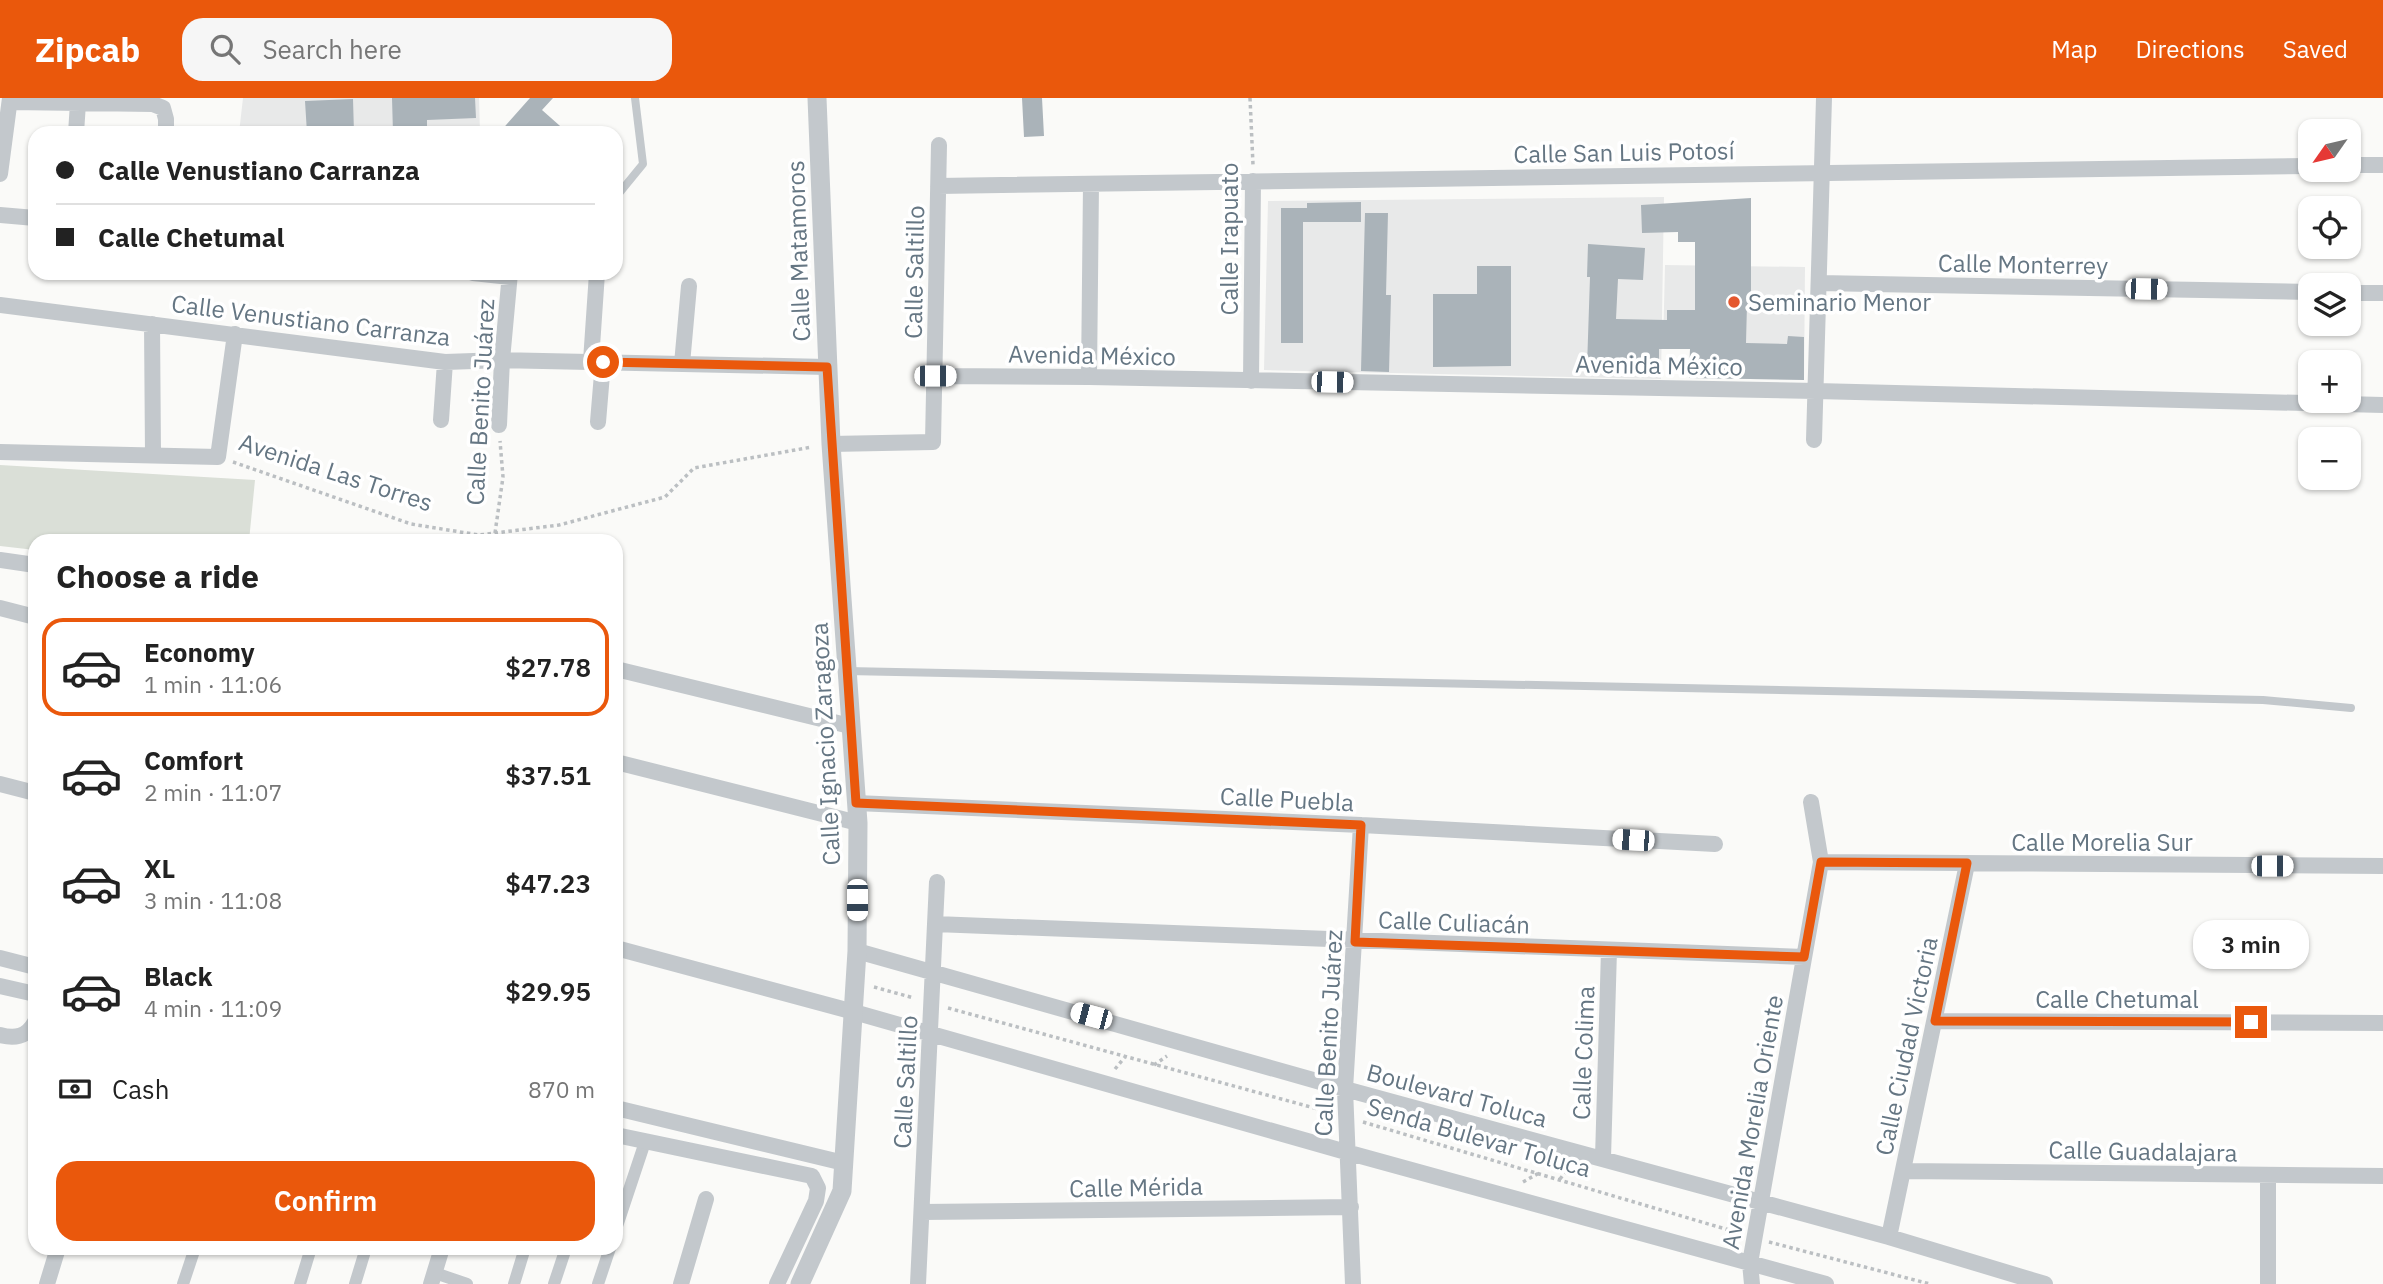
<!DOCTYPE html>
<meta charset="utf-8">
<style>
body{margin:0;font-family:"IBM Plex Sans",sans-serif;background:#f6f6f6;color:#222;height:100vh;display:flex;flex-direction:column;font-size:26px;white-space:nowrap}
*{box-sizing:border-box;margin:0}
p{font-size:23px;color:#767676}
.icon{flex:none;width:38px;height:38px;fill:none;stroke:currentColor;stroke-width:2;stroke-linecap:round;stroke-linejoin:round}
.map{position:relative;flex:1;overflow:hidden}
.panel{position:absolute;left:28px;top:436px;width:595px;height:721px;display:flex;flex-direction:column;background:#fff;border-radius:21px;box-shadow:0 2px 5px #0004}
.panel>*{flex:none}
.hud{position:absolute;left:28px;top:28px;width:595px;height:154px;border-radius:21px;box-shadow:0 2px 5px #0004;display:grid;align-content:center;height:154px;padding:0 28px;background:#fff}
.needle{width:46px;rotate:236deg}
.controls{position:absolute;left:2298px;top:21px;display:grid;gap:14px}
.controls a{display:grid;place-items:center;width:63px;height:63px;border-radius:14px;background:#fff;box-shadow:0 2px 5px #0004;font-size:35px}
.end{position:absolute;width:32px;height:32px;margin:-16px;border:9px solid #ea580c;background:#fff;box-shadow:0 0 0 4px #fff}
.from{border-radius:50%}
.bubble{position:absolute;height:49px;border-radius:21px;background:#fff;box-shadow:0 2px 5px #0004;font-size:23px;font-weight:600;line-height:49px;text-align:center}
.car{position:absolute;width:21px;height:42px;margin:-21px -10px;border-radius:9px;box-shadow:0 0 5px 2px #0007;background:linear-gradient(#fff 24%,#345 0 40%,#fff 0 76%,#345 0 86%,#fff 0)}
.hud b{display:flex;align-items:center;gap:24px;height:66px;font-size:26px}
.hud b+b{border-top:2px solid #e0e0e0}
.hud i{width:18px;height:18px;background:#222}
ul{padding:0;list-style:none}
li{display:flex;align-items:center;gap:21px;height:98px;margin:0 14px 10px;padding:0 14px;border:4px solid transparent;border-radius:21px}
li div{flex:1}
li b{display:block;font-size:26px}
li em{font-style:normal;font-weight:600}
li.selected{border-color:#ea580c}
li>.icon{width:63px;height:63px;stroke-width:1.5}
h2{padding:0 28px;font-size:32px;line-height:84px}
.pay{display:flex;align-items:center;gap:18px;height:77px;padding:0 28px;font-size:26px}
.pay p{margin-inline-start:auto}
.button{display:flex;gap:14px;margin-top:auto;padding:14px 28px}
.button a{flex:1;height:80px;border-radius:21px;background:#ea580c;color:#fff;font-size:28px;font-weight:600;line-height:80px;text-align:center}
header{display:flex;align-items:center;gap:42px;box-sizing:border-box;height:98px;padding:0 35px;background:#ea580c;color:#fff}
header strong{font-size:33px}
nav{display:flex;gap:38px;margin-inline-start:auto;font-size:24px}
.search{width:490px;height:63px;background:#f6f6f6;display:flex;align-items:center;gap:18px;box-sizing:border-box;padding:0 24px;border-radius:21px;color:#767676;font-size:26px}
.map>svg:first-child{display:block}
.built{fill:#e8e9e9}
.green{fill:#dadfd7}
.building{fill:#aab3b9}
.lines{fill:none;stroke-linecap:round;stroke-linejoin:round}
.path{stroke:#bbbfc2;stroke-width:3.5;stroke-dasharray:3.5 3.5;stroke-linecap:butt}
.service{stroke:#c3c8cc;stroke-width:8}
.pedestrian{stroke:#c3c8cc;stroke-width:12}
.minor{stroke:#c3c8cc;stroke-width:16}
.tertiary{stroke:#c3c8cc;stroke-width:19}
.route{stroke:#ea580c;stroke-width:9}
.poi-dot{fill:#e4572e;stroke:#fff;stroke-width:2.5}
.labels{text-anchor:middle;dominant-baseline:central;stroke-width:7;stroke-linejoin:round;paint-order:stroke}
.street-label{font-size:24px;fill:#657683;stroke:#fff}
.poi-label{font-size:24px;fill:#657683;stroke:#fff;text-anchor:start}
</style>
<header>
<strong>Zipcab</strong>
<div class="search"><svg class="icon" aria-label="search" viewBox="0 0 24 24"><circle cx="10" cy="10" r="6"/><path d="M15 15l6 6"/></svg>Search here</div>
<nav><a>Map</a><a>Directions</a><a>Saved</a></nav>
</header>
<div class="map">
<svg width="2383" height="1186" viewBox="0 0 2383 1186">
<rect width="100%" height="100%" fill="#fafaf8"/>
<path class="built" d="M243,0h236l1,35h-241z
M1664,99l-3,182 -397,-9 4,-169z
M1665,167l140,2 -1,113 -115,-2 1,-29h-27z"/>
<path class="green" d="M0,367l255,15 -6,61h-214v9l-35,-4z"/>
<path class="building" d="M392,0h83l1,20 -49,2v13h-34z
M530,0h23l-11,12 26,23h-69z
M1022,0h20l2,38 -20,1z
M353,1l1,34h-47l-2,-32z
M1751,100v106h-4l-1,39 41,1 1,-8 16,1v43l-115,-2 1,-29h-31v23l-72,-5 3,-90h-3l1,-33 57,4 -2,32 -25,-1 -2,40 51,1v-10h28v-68h-17v-10l-36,1 -1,-28z
M1361,104v20h-58v121h-22v-135h26v-5z
M1365,115h23l-2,82h5l-2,77 -28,-1z
M1477,168h34v100l-78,1v-73h44z"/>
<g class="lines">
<path class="path" d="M1250,0l3,67
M233,364l178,62 68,11 80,-10 106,-28 29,-29 118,-21
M495,435l8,-56 -3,-36
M874,889l40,11
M948,910l381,104
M1154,967l13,-9
M1115,971l10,-12
M1363,1024l376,111
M1560,1081l9,-12
M1523,1084l16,-9
M1769,1144l161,42"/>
<path class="service" d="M616,99l27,-33 -8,-66
M847,573l1416,29 88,8"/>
<path class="pedestrian" d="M616,1131l29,-87
M435,1175l32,11
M183,1186l12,-36
M300,1186l11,-36
M355,1186l11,-36
M514,1186l11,-36
M554,1186l12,-36
M598,1186l12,-36"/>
<path class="minor" d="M11,4l142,2 10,4 3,11v14
M76,35l2,-30
M2348,67h35
M0,76l10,-76
M938,88l1372,-20
M0,117l35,3
M473,175l37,4
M1819,185l491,9
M2348,195h35
M0,207l445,57 57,-2 325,7
M152,226l1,131
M591,263l6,-88
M682,266l7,-78
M935,278l154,1 727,14 567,14
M1089,279l2,-193
M1251,283l2,-200
M441,322l4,-58
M598,324l5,-60
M499,327l3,-65 8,-87
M1814,342l10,-342
M831,346l102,-2 6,-297
M0,354l218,5 17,-123
M0,462l35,5
M0,510l35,9
M616,571l234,57
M616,664l242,61
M0,686l35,9
M856,705l505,22 354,19
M1821,764l562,4
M935,826l869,33
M616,850l238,64 492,140 480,132
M857,853l488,138 544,148 156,47
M0,860l35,9
M0,888l35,8
M1935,923l448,2
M0,937c15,4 27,2 35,-13
M616,1010l228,55
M616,1037l196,41 6,12 -2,13 -39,83
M1603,1060l6,-208
M1903,1073l480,5
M922,1114l429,-5
M1889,1139l78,-373
M47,1186l11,-36
M431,1186l11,-36
M681,1186l25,-85
M918,1186l19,-402
M1353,1186l-8,-195 16,-264
M1752,1186l-2,-21 71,-401 -10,-60
M2268,1186v-109"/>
<path class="tertiary" d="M800,1186l42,-93 15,-240 1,-128 -27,-379 -14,-346"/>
</g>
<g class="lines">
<path class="route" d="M603,264l224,5 29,436 505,22 -6,117 449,15 17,-95 146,1 -32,158 316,1"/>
</g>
<circle class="poi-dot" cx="1734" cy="204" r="7"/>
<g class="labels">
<g class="street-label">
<text transform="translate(1624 54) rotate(-1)">Calle San Luis Potosí</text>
<text transform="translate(1229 141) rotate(-90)">Calle Irapuato</text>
<text transform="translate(798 153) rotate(-92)">Calle Matamoros</text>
<text transform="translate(2023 166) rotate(1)">Calle Monterrey</text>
<text transform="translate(914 174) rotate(-89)">Calle Saltillo</text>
<text transform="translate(311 222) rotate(7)">Calle Venustiano Carranza</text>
<text transform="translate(1092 257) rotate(1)">Avenida México</text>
<text transform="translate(1659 267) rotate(1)">Avenida México</text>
<text transform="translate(480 304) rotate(-87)">Calle Benito Juárez</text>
<text transform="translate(336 374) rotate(18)">Avenida Las Torres</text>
<text transform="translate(825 646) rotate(-93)">Calle Ignacio Zaragoza</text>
<text transform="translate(1287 701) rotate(3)">Calle Puebla</text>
<text x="2102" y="744">Calle Morelia Sur</text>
<text transform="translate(1454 824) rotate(2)">Calle Culiacán</text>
<text x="2117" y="901">Calle Chetumal</text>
<text transform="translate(1328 935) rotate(-87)">Calle Benito Juárez</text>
<text transform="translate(1906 948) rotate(-78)">Calle Ciudad Victoria</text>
<text transform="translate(1583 955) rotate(-88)">Calle Colima</text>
<text transform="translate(905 984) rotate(-87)">Calle Saltillo</text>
<text transform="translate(1457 997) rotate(15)">Boulevard Toluca</text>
<text transform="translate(1752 1024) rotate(-80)">Avenida Morelia Oriente</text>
<text transform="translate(1479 1039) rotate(16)">Senda Bulevar Toluca</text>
<text transform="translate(2143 1053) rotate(1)">Calle Guadalajara</text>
<text transform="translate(1136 1089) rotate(-1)">Calle Mérida</text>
</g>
<g class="poi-label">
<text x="1748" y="204">Seminario Menor</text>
</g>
</g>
</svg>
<div class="controls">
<a><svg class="needle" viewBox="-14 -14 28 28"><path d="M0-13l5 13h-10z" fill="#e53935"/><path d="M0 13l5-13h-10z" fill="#767676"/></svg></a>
<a><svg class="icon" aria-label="locate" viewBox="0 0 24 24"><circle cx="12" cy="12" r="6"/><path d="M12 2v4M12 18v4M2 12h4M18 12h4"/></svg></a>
<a><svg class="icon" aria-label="layers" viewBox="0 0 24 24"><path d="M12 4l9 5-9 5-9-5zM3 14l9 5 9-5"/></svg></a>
<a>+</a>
<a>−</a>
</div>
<i class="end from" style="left:603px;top:264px"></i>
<i class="end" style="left:2251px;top:924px"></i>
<div class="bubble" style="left:2193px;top:822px;width:116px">3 min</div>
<i class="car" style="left:2146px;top:191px;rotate:91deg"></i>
<i class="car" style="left:935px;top:278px;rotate:90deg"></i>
<i class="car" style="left:1332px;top:284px;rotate:91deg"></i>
<i class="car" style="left:1633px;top:742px;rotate:273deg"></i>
<i class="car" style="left:2272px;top:768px;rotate:90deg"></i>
<i class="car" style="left:857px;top:802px;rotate:180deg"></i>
<i class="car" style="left:1091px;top:918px;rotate:285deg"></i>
<div class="hud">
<b><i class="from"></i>Calle Venustiano Carranza</b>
<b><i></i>Calle Chetumal</b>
</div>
<section class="panel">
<h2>Choose a ride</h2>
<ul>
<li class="selected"><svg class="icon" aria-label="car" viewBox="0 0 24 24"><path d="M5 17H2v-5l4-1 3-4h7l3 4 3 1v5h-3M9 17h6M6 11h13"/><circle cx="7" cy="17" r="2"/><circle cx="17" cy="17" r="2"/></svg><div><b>Economy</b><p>1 min · 11:06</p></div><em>$27.78</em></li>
<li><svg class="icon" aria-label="car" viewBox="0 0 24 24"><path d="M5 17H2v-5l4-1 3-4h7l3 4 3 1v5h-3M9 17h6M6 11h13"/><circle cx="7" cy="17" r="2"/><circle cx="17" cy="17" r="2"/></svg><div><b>Comfort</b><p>2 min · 11:07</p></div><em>$37.51</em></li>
<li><svg class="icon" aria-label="car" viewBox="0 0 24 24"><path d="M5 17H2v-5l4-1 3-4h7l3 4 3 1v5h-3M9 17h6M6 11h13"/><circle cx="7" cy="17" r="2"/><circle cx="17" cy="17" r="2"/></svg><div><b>XL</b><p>3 min · 11:08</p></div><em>$47.23</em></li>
<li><svg class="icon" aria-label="car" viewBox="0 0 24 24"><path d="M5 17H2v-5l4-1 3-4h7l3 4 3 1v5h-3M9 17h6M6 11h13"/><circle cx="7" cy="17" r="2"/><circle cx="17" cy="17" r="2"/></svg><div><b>Black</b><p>4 min · 11:09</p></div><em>$29.95</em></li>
</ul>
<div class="pay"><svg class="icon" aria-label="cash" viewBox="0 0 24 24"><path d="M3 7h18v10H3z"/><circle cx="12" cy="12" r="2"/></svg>Cash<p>870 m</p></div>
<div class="button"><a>Confirm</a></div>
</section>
</div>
